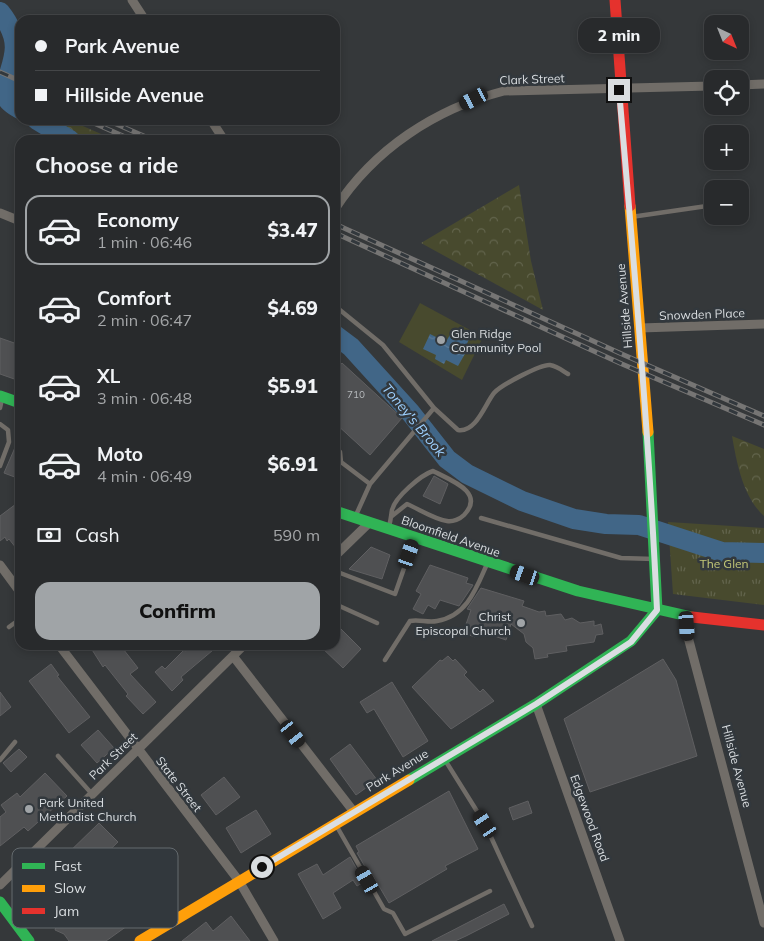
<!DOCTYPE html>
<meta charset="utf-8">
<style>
body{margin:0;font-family:Mulish,sans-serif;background:#303234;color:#f1f3f6;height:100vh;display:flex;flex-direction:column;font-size:19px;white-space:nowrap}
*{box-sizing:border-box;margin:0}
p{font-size:16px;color:#a5a7a9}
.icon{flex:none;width:28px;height:28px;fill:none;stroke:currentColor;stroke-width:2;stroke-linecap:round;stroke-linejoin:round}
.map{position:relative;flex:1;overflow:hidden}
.side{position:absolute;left:15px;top:135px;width:325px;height:515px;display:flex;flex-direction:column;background:#282a2c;border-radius:15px;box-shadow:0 2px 8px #0003,0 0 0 1px #444648}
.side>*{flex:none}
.guide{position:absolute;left:15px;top:15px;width:325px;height:110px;border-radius:15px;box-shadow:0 2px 8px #0003,0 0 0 1px #444648;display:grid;align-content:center;height:110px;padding:0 20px;background:#282a2c}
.needle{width:32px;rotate:137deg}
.fabs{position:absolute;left:704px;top:15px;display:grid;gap:10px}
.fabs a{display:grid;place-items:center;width:45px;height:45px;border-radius:10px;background:#282a2c;box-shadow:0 2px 8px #0003,0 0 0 1px #444648;font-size:25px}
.end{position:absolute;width:22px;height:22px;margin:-11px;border:6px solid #dadee1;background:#111;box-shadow:0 0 0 2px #111}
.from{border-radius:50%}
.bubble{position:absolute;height:35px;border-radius:15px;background:#282a2c;box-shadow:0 2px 8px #0003,0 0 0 1px #444648;font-size:16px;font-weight:800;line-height:35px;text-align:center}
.car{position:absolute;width:15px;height:30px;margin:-15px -8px;border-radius:6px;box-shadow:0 0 4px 1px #0007;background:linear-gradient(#222 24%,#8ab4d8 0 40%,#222 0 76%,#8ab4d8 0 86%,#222 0)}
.guide b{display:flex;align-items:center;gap:18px;height:48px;font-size:19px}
.guide b+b{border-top:1px solid #444648}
.guide i{width:12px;height:12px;background:#f1f3f6}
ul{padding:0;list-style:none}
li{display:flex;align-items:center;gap:15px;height:70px;margin:0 10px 8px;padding:0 10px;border:2px solid transparent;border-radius:15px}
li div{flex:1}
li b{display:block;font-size:19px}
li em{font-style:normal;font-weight:800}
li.on{border-color:#a0a4a7}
li>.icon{width:45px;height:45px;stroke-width:1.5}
h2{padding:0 20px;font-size:22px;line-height:60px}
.pay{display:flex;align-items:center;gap:12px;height:55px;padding:0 20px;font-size:19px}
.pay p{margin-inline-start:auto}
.cta{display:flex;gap:10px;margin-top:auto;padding:10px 20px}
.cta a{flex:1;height:58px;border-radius:15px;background:#a0a4a7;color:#111;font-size:20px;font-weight:800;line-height:58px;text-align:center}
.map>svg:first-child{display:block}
.green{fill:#484a2e}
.forest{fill:url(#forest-crowns)}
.park{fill:url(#park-tufts)}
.water{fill:url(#water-ripples)}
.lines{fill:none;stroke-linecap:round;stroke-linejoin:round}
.river{stroke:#416687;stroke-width:20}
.building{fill:#4f5052;stroke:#5f5f61}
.lane{stroke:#716d68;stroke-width:4.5}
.street{stroke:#716d68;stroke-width:9}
.fast{stroke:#30b455;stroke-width:11}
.slow{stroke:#ff9f0a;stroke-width:11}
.jam{stroke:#e5322d;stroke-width:11}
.rail-casing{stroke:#767574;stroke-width:5}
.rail{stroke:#32383d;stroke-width:3;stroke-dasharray:9;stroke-linecap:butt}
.route{stroke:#dadee1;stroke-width:6}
.poi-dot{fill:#a0a4a7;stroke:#32383d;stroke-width:2}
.labels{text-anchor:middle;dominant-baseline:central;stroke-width:5;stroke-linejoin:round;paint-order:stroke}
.number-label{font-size:10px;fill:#b7babd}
.street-label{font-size:12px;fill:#dadee1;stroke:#32383d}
.poi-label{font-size:12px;fill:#dadee1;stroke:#32383d;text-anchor:start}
.park-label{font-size:12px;fill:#c4c877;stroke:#32383d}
.water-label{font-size:14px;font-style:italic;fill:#9ccefc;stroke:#32383d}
.key{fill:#32383d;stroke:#646a6e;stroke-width:1}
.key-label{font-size:14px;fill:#dadee1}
</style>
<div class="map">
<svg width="764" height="941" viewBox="0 0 764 941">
<defs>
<pattern id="forest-crowns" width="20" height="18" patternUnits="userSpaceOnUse" patternTransform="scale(1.25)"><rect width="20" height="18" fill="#484a2e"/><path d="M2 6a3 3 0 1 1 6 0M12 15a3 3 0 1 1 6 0" fill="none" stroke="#62644c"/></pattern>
<pattern id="park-tufts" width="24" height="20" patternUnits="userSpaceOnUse" patternTransform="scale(1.25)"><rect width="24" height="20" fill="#484a2e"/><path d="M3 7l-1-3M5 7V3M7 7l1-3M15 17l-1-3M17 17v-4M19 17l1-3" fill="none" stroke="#62644c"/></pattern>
<pattern id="water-ripples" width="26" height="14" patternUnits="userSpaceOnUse" patternTransform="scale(1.25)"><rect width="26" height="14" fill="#416687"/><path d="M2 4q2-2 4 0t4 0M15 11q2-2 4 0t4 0" fill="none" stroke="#5c7b98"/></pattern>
</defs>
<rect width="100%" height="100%" fill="#35383a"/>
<path class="green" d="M420,303l63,34 -21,43 -63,-38z"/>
<path class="forest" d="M0,89l20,9v15l-20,-12z
M31,120h38l46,20h-52z
M519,185l12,76 12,49 -122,-67z
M732,436l32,13v67c-21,-19 -27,-52 -32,-80z"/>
<path class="park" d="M668,522l96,6v77l-91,-11z"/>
<path class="water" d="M453,329l16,10 -3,7 -9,-2 -1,2 10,6 -8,14 -12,-6 -2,4 -9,-5 1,-4 -13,-6 7,-15 16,8z"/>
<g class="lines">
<path class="river" d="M0,12c23,29 15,45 4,77 1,11 7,15 16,20
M37,120l33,20
M335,335l16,12 59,65 37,47 20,15 55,27 52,18 32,5 33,1 83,27 42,1"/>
</g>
<path class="building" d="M0,338l20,7v36l-20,-7z
M342,363l60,55 -32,37 -35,-32v-52z
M20,436v43l-16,-6z
M434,476l14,8 -8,20 -17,-8z
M20,501v52l-11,-14 -2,2 -2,-4 -5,4v-25z
M371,547l19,8 -8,24 -33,-10z
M430,565l38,13 -2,5 7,2 -14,21 -19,-6 -5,9 -7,-4 -5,9 -10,-5 8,-15 -5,-3z
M481,588l43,13 -2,5 17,6 6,-1 1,5 15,-2 4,6 7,-2 8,5 14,-2v5l7,-2 2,10 -7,1 -2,7 -28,4 1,5 -20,3 1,3 -13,2 -2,-11 -7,-6 -2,-8 -13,-10 -5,16 -29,-10 -2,7 -12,-4 8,-23 -4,-1z
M335,623l26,26 -18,19 -24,-23h16z
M89,645h31l18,23 -8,6 26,28 -13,12 -17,-18 2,-2 -23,-29 -2,2z
M193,645h26l-38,32 2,3 -11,11 -17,-19 7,-6 3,3 19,-19 2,1z
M448,656l5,5 2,-2 12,13 -3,3 16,17 3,-3 11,12 -43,28 -39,-42 28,-27 2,1z
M663,659l13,21 21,76 -107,36 -26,-73z
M51,664l8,11 -2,1 33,41 -21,16 -40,-52z
M392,682l36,59 -25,16 -29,-48 -7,4 -7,-11z
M0,692l11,15 -11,9z
M98,730l16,18 -17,15 -16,-18z
M350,744l27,36 -21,15 -26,-36z
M19,749l8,8 -16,15 -8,-9z
M45,773l22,23 -39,35 -4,-4 -24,19v-29l6,-5 -5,-7 16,-12 3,4z
M224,777l16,20 -24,18 -15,-20z
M449,791l29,58 -33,17 2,3 -58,34 -16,-27 -2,1 -14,-24 2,-1 -3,-6z
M528,801l4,12 -19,7 -4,-12z
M256,810l15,24 -30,19 -15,-25z
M99,823l19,19 -40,38 14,18 29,-22 27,35 -42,30h-37l-5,-7 -9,-4 1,-3 -11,-11 -2,-8 -17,-23 33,-26 1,2z
M350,857l14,25 -7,4 -4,-6 -20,13 8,15 -18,11 -25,-45 19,-10 6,11z
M504,904l5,10 -43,22 -11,5h-23z
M231,916l19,25h-68l24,-19 7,9z"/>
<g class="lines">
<path class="lane" d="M631,217l76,-11
M335,306l48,39 51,63 24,22c18,3 27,-26 36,-37 7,-8 47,-29 56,-28 7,1 13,6 18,9
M0,408l2,-9
M0,424l8,6 1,12 -9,24
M335,446l5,6 1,10
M335,466l6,-4 29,22
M356,515l14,-31 64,-76
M481,518l140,40 33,1
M389,526c2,-6 2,-11 3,-16 3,-13 29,-35 41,-39 17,9 53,21 31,44 -4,4 -11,7 -17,6 -13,-2 -28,-12 -40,-17l-15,12
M335,571l60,23 19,-54
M335,604l42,19
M9,627l11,-8
M385,660l25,-39c9,-2 18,2 27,0 30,-5 39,-32 50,-57
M58,756l34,38
M0,760l15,-18
M445,760l40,64 47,102
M336,825l48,84 9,4 12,21 85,-43"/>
<path class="street" d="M132,0l13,20
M740,85l24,-1
M211,120l13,20
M335,209c39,-60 100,-100 169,-118l208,-5
M0,213l20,8
M640,328l124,-4
M335,556l34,-33
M0,565l20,27
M687,616l1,21 76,286
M59,645l180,236 35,60
M233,656l121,156
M536,704l84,237
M0,885l244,-240"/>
<path class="fast" d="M0,396l20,7
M335,511l243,80 114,26
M409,780l127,-76 95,-63 26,-31 -9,-178
M0,902l29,39"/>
<path class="slow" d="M630,206l18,226
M140,941l269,-161"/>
<path class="jam" d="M615,0l15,206
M692,617l72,8"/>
<g class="rail-casing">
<path id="rail" d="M0,72l20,9
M87,120l45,20
M107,120l46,20
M335,224l289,131 140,61
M335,233l287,131 142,61"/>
</g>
<use href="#rail" class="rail"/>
</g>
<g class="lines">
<path class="route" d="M262,867l274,-163 95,-62 26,-32c-8,-174 -23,-347 -38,-520"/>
</g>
<g class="poi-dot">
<circle cx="441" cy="340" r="5"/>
<circle cx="521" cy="623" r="5"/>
<circle cx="29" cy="809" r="5"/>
</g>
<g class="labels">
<g class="number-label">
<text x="356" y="394">710</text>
</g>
<g class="street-label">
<text transform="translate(532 79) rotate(-2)">Clark Street</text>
<text transform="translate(624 306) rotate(-95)">Hillside Avenue</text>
<text transform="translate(702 314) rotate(-2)">Snowden Place</text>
<text transform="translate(451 536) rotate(19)">Bloomfield Avenue</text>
<text transform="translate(113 756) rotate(-44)">Park Street</text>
<text transform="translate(737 766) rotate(75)">Hillside Avenue</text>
<text transform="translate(397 770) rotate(-31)">Park Avenue</text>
<text transform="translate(179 784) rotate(52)">State Street</text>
<text transform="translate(590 818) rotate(70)">Edgewood Road</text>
</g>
<g class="poi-label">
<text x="451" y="333">Glen Ridge<tspan x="451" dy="14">Community Pool</tspan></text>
<text x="511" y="616" text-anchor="end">Christ<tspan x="511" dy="14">Episcopal Church</tspan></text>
<text x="39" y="802">Park United<tspan x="39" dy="14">Methodist Church</tspan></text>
</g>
<g class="park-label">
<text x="724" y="563">The Glen</text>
</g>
<g class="water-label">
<text transform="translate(414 420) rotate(50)">Toney's Brook</text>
</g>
</g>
<rect x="12" y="848" width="166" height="80" rx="8" class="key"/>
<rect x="22" y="863" width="23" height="6" fill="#30b455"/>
<rect x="22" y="885" width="23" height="7" fill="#ff9f0a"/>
<rect x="22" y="908" width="23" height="6" fill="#e5322d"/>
<g class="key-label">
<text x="54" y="871">Fast</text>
<text x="54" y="893">Slow</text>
<text x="54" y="916">Jam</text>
</g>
</svg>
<div class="fabs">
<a><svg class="needle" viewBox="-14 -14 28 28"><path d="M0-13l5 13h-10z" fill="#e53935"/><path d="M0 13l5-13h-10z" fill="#a5a7a9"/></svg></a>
<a><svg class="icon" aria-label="locate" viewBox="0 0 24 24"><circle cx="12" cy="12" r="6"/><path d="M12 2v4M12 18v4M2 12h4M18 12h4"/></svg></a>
<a>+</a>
<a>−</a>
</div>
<i class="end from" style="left:262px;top:867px"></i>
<i class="end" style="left:619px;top:90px"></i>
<div class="bubble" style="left:578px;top:18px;width:82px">2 min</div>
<i class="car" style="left:474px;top:99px;rotate:243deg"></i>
<i class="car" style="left:409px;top:554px;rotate:19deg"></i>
<i class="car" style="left:525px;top:575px;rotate:289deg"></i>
<i class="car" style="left:687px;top:626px;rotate:176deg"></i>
<i class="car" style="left:293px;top:734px;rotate:142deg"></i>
<i class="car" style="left:485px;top:824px;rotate:327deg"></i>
<i class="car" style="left:367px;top:880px;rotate:330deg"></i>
<div class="guide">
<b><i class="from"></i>Park Avenue</b>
<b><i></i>Hillside Avenue</b>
</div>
<section class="side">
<h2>Choose a ride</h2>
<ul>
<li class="on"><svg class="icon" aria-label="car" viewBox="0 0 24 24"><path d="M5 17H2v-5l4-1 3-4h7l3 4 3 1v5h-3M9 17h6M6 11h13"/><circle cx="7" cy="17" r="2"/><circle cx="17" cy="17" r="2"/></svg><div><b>Economy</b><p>1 min · 06:46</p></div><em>$3.47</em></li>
<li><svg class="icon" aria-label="car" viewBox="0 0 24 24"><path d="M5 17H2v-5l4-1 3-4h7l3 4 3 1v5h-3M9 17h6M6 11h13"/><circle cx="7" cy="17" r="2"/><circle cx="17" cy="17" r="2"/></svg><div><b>Comfort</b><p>2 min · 06:47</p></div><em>$4.69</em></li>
<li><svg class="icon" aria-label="car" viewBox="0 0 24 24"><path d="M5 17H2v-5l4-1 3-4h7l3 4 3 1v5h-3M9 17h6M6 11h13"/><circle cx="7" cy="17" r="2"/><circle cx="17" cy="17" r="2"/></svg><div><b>XL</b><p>3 min · 06:48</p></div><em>$5.91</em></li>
<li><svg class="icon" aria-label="car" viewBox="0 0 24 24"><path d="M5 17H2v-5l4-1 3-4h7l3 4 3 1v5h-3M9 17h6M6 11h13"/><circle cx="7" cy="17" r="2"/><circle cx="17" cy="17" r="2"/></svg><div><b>Moto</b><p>4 min · 06:49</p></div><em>$6.91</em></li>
</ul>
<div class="pay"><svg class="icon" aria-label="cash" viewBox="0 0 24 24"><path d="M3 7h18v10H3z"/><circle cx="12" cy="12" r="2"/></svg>Cash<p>590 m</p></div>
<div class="cta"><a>Confirm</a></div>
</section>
</div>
